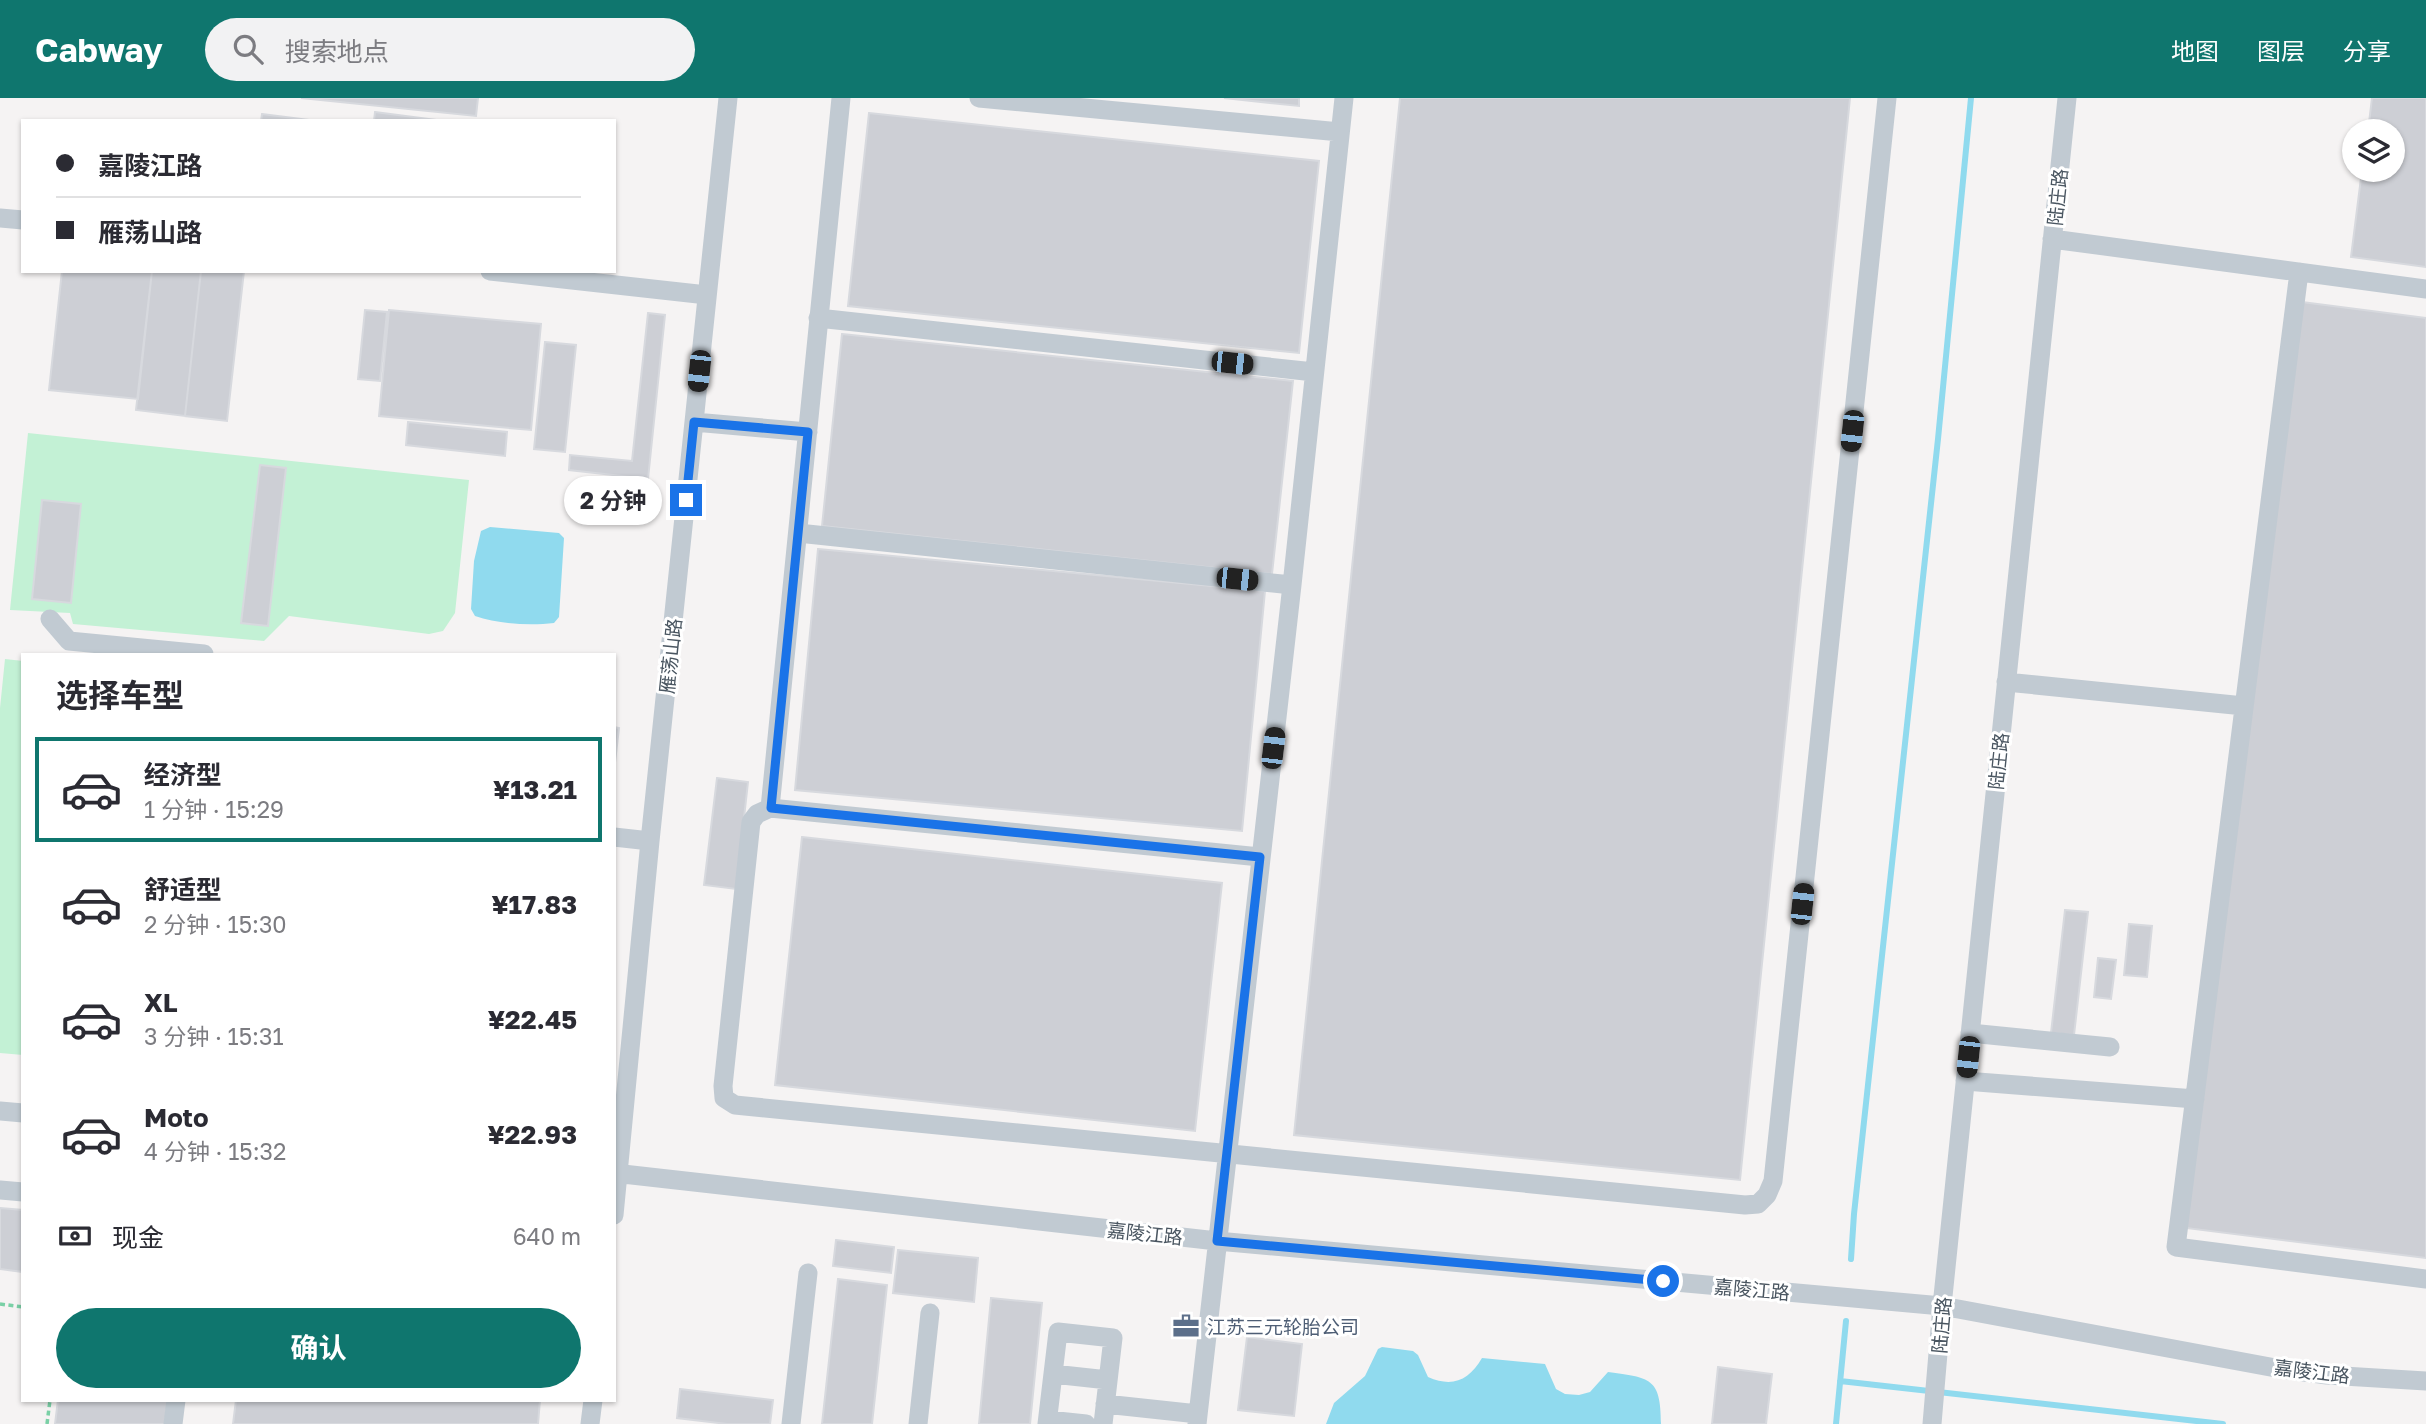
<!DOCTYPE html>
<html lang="zh">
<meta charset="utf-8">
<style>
body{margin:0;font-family:"Golos Text","Noto Sans SC",sans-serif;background:#f2f2f3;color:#2b2b33;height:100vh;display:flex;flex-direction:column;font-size:26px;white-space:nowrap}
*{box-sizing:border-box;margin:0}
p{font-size:23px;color:#7c7c81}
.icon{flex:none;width:38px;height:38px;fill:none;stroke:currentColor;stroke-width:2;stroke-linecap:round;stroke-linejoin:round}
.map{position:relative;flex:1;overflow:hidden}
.drawer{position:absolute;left:21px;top:555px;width:595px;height:749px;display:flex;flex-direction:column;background:#fff;border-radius:0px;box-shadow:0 2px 5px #0004}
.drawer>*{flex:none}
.top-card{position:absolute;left:21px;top:21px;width:595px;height:154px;border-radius:0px;box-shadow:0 2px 5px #0004;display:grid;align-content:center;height:154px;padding:0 35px;background:#fff}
.controls{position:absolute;left:2342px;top:21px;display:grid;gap:14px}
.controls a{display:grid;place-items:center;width:63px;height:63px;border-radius:50%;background:#fff;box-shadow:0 2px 5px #0004;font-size:35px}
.end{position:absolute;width:32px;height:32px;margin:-16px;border:9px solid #1a73e8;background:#fff;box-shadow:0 0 0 4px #fff}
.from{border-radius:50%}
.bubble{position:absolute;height:49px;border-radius:24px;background:#fff;box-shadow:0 2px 5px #0004;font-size:23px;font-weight:700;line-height:49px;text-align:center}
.car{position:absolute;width:21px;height:42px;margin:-21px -10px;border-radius:9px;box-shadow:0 0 5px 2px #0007;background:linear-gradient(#222 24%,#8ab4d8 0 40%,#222 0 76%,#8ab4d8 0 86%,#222 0)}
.top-card b{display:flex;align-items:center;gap:24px;height:66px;font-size:26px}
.top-card b+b{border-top:2px solid #e1e1e2}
.top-card i{width:18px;height:18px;background:#2b2b33}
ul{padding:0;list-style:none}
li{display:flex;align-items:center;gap:21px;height:105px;margin:0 14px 10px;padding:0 21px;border:4px solid transparent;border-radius:0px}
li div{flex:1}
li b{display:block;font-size:26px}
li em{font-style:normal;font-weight:700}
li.selected{border-color:#0f766e}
li>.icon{width:63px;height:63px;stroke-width:1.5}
h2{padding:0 35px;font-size:32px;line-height:84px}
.pay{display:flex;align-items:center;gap:18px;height:77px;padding:0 35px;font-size:26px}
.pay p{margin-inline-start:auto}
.primary-button{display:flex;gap:14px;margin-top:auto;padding:14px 35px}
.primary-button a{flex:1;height:80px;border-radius:42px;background:#0f766e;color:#fff;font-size:28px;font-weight:700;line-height:80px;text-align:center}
header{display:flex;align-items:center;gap:42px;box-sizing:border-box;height:98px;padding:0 35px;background:#0f766e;color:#fff}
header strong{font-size:33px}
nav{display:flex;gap:38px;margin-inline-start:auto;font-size:24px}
.search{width:490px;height:63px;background:#f2f2f3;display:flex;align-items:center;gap:18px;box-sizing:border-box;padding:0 24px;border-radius:38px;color:#7c7c81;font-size:26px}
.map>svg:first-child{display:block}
.green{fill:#c3f1d5}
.water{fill:#90daee}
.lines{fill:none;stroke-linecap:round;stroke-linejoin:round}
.stream{stroke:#90daee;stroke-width:6}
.building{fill:#cdcfd5;stroke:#d7d9de;stroke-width:2}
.path{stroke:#7ad0a6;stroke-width:3.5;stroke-dasharray:5 3.5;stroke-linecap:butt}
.minor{stroke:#c1cad2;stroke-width:19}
.route{stroke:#1a73e8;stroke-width:9}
.labels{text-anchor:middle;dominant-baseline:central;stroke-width:6;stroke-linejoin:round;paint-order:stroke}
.street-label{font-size:19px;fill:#4a5661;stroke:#fff}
.service-label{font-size:19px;fill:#4e5e75;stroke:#fff;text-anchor:start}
</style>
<header>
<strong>Cabway</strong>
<div class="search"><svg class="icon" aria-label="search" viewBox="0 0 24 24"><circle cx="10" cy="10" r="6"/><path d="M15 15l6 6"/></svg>搜索地点</div>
<nav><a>地图</a><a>图层</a><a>分享</a></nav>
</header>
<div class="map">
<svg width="2426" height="1326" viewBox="0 0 2426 1326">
<rect width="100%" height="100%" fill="#f5f3f3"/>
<path class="green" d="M28,335l441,47 -14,133 -12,18 -14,3 -140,-18 -25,25 -191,-17 -3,-11 -60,-3z
M5,561l18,2v394l-23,-2v-345z"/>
<path class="water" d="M490,429l69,6 5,5 -5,79 -5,6c-24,3 -56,1 -79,-7l-4,-7 3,-48 7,-30z
M1382,1249l31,4 5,4 10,22c25,11 41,3 54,-19l63,6 11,25 9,5 14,1 11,-3 18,-20c42,6 53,5 53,52h-335l8,-21 31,-27 13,-27z"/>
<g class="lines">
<path class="stream" d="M1851,1161l3,-45 84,-775 33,-341
M1840,1283l383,43
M1836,1326l10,-103"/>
</g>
<path class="building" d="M301,0h177l-2,18z
M1224,0h75v8z
M1400,0h450l-110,1082 -446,-45z
M2372,0h54v169l-75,-10 11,-87h30v-39h-24z
M375,14l69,9h-70z
M869,15l450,48 -20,192 -451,-47z
M262,16l55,7h-56z
M62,173h90l-14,128 -89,-9z
M152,173h49l-16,145 -49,-6z
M201,173h43l-17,150 -42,-5z
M2302,204l124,16v940l-240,-30z
M365,212l22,2 -7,69 -22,-2z
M389,212l152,14 -10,106 -152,-14z
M648,215l17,2 -17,164 -79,-9 1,-15 62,6z
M842,236l451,47 -21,193 -450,-48z
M545,244l31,3 -11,107 -31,-3z
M408,324l99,10 -2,24 -99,-11z
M260,367l26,3 -18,158 -27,-3z
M42,402l39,4 -10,99 -39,-4z
M818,451l447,42 -23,240 -447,-41z
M614,629l5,1 -5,43z
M717,680l31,4 -12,107 -32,-4z
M802,739l420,46 -27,248 -420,-46z
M2065,812l23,2 -14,123 -23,-2z
M2129,826l23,2 -5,51 -23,-2z
M2098,860l18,2 -5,39 -17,-2z
M0,1110l23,2v62l-23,-3z
M836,1142l58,7 -3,26 -58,-7z
M898,1152l80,8 -4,44 -81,-9z
M838,1181l49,6 -15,139h-50z
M991,1200l51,5 -12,121h-51z
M1247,1239l55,7 -8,72 -56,-6z
M1718,1269l54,7 -6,50h-54z
M680,1291l93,11 -3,24h-43l-50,-6z
M58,1302h110l-3,24h-110z
M236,1302h304l-2,24h-305z"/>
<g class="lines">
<path class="path" d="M0,1206l23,3
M47,1326l3,-24"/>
<path class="minor" d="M979,0l361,34
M0,120l23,2
M2052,141l374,50
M490,173l217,24
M2299,174l-123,975 250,32
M818,220l496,54
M694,324l114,10
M798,435l494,52
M50,521l19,22 135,13
M2006,584l238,24
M770,710l71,-710
M614,739l36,4
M1260,759l-490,-49 -13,6 -6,8 -28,264 1,12 11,7 1010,100 13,-1 9,-9 6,-14 114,-1083
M1970,935l140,14
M1965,983l230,18
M0,1013l23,2
M614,1075l603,68 725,65 339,63 46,6 99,6
M0,1092l23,2
M614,1117l36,-374 78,-743
M1053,1276l55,6
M1105,1306l93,10
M1048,1322l38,4
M173,1326l3,-24
M590,1326l3,-24
M791,1326l17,-151
M918,1326l12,-111
M1047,1326l11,-92 55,6 -10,86
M1197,1326l95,-839 52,-487
M1932,1326l10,-118 125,-1208"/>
</g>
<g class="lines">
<path class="route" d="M686,402l8,-78 114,10 -37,376 489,49 -43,384 446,40"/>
</g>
<defs>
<g id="office-bare" transform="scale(2.1)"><path d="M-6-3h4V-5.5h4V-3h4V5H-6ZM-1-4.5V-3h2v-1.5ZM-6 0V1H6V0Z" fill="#5c6f8a" stroke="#fff" stroke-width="2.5" paint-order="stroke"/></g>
</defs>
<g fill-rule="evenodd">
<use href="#office-bare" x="1186" y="1228"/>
</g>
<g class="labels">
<g class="street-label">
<text transform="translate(2057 99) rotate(-84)">陆庄路</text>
<text transform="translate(670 558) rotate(-84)">雁荡山路</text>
<text transform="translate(1998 663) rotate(-84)">陆庄路</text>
<text transform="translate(1145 1135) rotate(6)">嘉陵江路</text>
<text transform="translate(1752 1191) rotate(5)">嘉陵江路</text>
<text transform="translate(1941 1227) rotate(-85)">陆庄路</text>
<text transform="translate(2312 1273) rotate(7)">嘉陵江路</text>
</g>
<g class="service-label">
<text x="1207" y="1228">江苏三元轮胎公司</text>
</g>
</g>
</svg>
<div class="controls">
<a><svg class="icon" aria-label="layers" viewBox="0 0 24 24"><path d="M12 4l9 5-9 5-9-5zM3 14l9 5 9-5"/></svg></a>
</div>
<i class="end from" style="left:1663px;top:1183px"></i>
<i class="end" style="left:686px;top:402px"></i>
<div class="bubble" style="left:564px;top:378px;width:98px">2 分钟</div>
<i class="car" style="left:1232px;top:265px;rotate:96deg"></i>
<i class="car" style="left:699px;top:273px;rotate:186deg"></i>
<i class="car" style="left:1852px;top:333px;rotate:186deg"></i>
<i class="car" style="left:1237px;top:481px;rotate:96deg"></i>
<i class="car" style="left:1273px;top:650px;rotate:7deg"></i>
<i class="car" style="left:1802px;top:806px;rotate:6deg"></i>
<i class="car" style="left:1968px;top:959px;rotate:186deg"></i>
<div class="top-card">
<b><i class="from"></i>嘉陵江路</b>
<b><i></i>雁荡山路</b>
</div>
<section class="drawer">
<h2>选择车型</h2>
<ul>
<li class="selected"><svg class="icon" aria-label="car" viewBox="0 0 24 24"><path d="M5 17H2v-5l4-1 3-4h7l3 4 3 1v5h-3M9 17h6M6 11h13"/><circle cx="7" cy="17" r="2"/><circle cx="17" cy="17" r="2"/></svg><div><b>经济型</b><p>1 分钟 · 15:29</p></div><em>¥13.21</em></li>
<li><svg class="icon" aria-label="car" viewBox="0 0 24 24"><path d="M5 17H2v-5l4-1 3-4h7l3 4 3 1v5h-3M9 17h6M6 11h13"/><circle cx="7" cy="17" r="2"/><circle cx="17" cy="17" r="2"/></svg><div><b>舒适型</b><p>2 分钟 · 15:30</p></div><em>¥17.83</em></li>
<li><svg class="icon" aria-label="car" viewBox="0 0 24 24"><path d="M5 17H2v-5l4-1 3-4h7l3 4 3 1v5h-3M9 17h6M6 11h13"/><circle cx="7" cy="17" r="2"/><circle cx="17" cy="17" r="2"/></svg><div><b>XL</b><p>3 分钟 · 15:31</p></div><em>¥22.45</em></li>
<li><svg class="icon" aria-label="car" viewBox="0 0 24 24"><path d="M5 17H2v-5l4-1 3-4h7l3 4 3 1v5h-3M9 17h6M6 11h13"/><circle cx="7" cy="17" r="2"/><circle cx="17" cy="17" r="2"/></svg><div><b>Moto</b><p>4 分钟 · 15:32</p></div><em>¥22.93</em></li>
</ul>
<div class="pay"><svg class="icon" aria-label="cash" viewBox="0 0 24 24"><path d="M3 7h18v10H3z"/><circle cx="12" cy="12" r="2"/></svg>现金<p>640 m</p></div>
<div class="primary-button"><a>确认</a></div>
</section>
</div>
